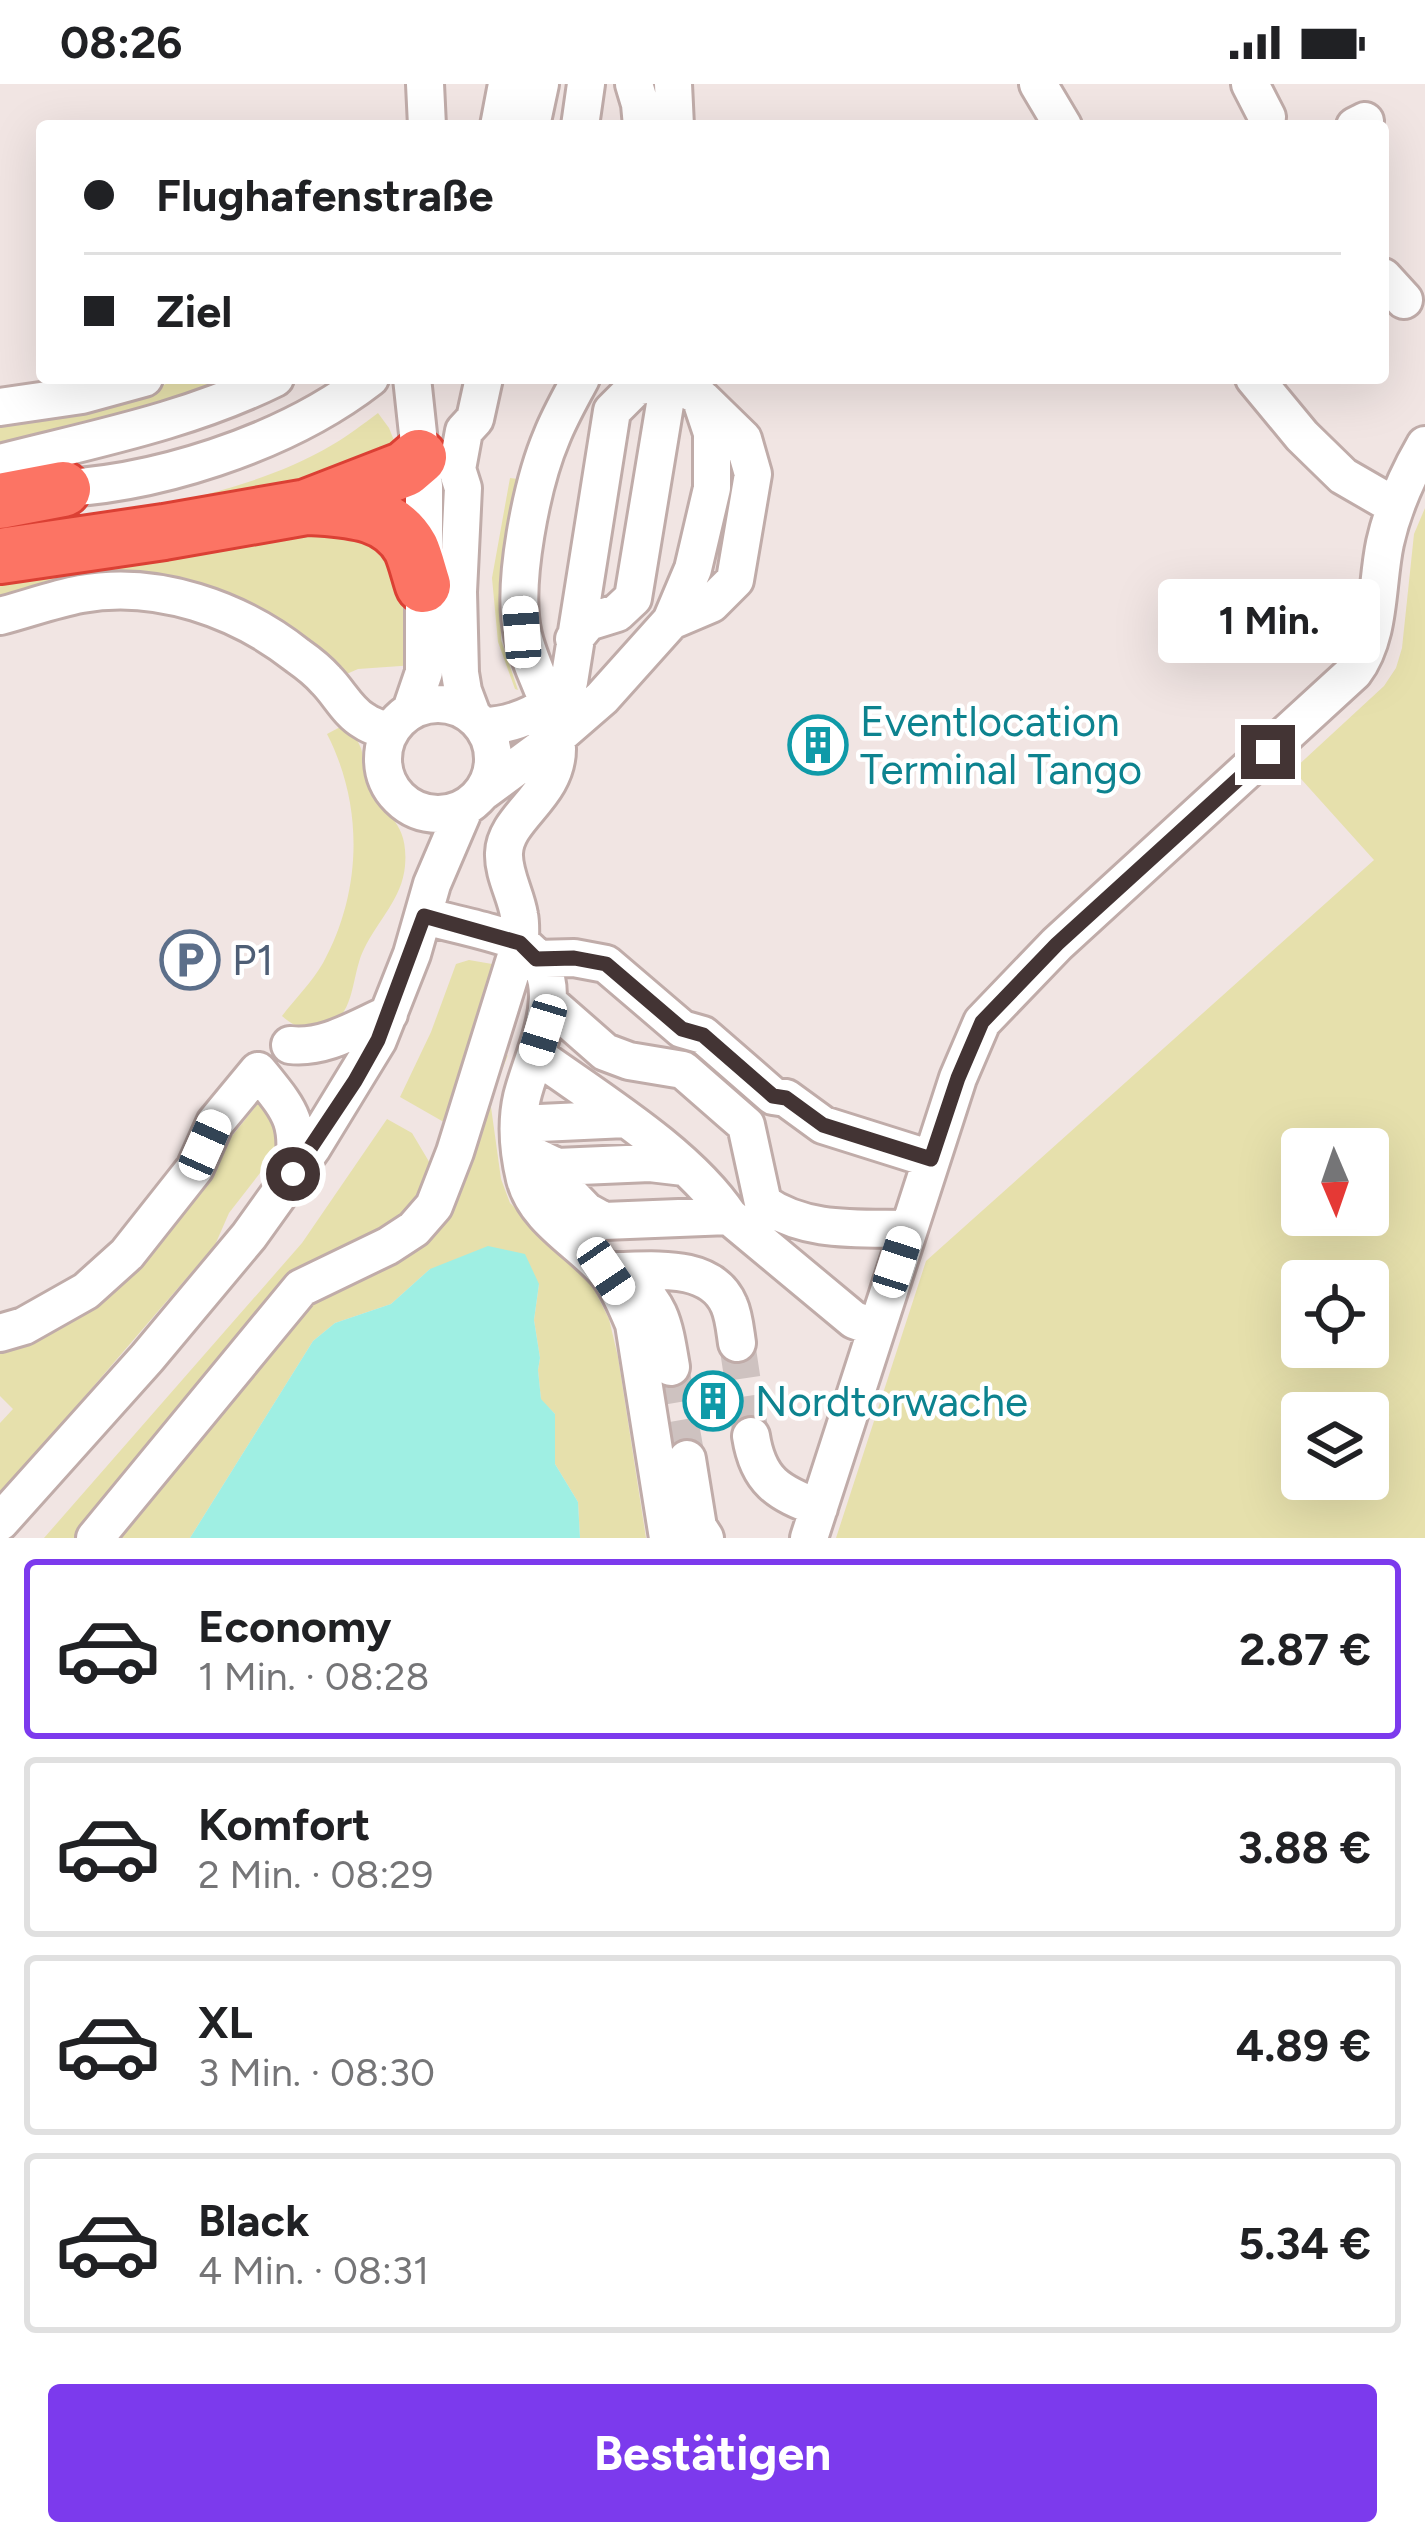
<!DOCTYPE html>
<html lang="de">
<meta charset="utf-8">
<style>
body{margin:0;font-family:Figtree,sans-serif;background:#f2f2f2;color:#202124;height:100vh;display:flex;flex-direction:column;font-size:45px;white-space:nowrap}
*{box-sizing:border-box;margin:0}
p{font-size:39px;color:#757577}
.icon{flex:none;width:66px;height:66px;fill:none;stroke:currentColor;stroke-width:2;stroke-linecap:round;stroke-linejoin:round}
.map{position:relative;height:1454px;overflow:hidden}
.side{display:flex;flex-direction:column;background:#fff;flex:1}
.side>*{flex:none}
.guide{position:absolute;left:36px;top:36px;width:1353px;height:264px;border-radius:12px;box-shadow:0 12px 48px #0002;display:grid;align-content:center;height:264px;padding:0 48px;background:#fff}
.needle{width:78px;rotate:178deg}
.buttons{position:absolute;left:1281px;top:1044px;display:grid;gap:24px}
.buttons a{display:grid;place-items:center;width:108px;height:108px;border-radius:12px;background:#fff;box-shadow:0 12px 48px #0002;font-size:60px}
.end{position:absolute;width:54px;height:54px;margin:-27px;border:15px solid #433434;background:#fff;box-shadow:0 0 0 6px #fff}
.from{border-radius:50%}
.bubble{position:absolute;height:84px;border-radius:12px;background:#fff;box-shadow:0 12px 48px #0002;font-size:39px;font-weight:700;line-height:84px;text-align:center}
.car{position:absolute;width:36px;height:72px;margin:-36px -18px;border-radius:15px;box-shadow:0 0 9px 3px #0007;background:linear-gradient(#fff 24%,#345 0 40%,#fff 0 76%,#345 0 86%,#fff 0)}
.guide b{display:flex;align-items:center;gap:42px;height:114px;font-size:45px}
.guide b+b{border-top:3px solid #e0e0e0}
.guide i{width:30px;height:30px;background:#202124}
ul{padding:21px 0 0;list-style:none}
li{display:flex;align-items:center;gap:36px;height:180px;margin:0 24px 18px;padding:0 24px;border:6px solid #e0e0e0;border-radius:12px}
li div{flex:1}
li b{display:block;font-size:45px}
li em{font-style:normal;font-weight:700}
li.active{border-color:#7c3aed}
li>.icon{width:108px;height:108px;stroke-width:1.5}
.button{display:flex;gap:24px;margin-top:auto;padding:24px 48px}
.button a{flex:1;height:138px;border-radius:12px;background:#7c3aed;color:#fff;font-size:48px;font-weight:700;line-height:138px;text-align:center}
.status{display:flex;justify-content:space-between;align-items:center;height:84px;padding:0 60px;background:#fff;direction:ltr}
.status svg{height:33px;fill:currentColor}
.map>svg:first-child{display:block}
.green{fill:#e6e0ac;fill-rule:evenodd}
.water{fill:#9fefe3}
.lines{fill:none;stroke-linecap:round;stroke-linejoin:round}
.minor-tunnel{stroke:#cec2c0;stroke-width:36;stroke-dasharray:36 18;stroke-linecap:butt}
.minor-casing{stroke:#c0aca9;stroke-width:42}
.highway-casing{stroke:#db4034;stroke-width:60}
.minor{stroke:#fff;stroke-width:36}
.highway{stroke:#fc7464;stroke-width:54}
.route{stroke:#433434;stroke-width:15}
.labels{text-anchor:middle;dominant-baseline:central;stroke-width:9;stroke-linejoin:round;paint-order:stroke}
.culture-label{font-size:42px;fill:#0d838f;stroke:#fff;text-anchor:start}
.service-label{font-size:42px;fill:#4e5e75;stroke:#fff;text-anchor:start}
</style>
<div class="status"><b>08:26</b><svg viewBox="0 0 49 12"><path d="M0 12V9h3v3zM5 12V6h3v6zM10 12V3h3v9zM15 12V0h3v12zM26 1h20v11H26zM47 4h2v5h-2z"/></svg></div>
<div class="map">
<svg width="1425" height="1454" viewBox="0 0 1425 1454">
<rect width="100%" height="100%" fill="#f1e5e3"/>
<path class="green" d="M178,294h70l-248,73v-30c57,-9 127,-15 178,-43z
M378,329l11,15 8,20 -91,42 -142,15c59,-14 115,-29 168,-60 16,-9 31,-21 46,-32z
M510,394l8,1 -16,113 -1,48 17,50 -3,-1 -17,-47 -6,-64z
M1425,424v1030h-589l90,-277 448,-401 -81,-90 91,-84 12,-18 6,-20 12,-114zM1302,1065h66v66h-66zM1302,1197h66v66h-66zM1302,1329h66v66h-66z
M350,443l52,34 13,104 -57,4 -16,7 -113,-74 -229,4v-31z
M344,641c25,24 15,30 26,58 13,35 39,36 35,83 -3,33 -27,54 -41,83 -13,25 -8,69 -40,78 -18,5 -29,0 -42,-11 13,-17 30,-34 41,-53 39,-71 41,-157 4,-229z
M469,876l29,5 -49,160 -49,-28 31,-65 25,-68z
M508,971l-14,35 -3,17 10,72 9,24 79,76 20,40 9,38 28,181h-66l-2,-36 -23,-38v-50l-14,-14 -3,-30 2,-12 -6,-38 5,-36 -109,-15 -39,35 -56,19 -22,18 -123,197h-76l183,-228 97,-53 99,-190z
M264,1012l14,11 3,39 -52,67 -14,32 -215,250v-72l13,-14 -13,-13v-51l130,-81z
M387,1035l25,14 22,37 -26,47 -118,62 -208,259h-38l258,-295z"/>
<path class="water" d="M488,1162l37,8 14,30 -5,36 6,38 -2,12 3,29 14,15v50l23,38 2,36h-390l123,-197 22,-18 56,-19 39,-35z"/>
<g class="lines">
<path class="minor-tunnel" d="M737,1259l14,93
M671,1283l16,92"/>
<g class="minor-casing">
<path id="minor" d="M425,0l2,42
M634,0l6,20 2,22
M673,0l2,42
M1038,0l25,42
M1250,0l17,33
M499,42l8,-42
M531,42l9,-42
M580,42l6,-42
M1355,42l10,-5
M1383,193l21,23
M412,294l11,102
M1254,294l48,58 41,40 52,30
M0,323l82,-12 62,-17
M0,379c94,-24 188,-42 275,-85
M43,405c108,-2 242,-45 327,-111
M0,532c27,-7 54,-17 81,-22 75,-14 158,15 217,62 10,7 20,15 28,24 13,13 22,32 38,41 7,5 17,8 25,11
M671,537l40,-17 24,-24 18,-106 -10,-35 -41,-40
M574,555l14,-17 29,-9 16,-15 36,-218
M383 675a55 55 0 1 1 110 0a55 55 0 1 1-110 0Z
M411,626l13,-38v-187
M472,631l-9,-24 -3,-18 -2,-81 5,-104 -6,-19 7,-38 11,-12 9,-41
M483,642c31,0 70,-17 86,-44l43,-271 24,-24 33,-7 31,17 12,36v55l-19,81 -22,52 -69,77 -45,39 -73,54
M424,832c21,6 81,18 97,28 54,35 12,107 1,153 -6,26 -3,57 3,82 11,42 58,64 84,96 11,15 18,32 25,49l34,214
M536,875l38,-1 32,6 76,65 21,6 70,61 13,2 37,27 108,34
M548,918l57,50 24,9 54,9 48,42 15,13 17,78c42,30 95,25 145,26
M290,961c35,4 67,-17 99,-31
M536,971c61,44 152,99 193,161l125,104 22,8
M258,987c33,41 43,50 35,104
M519,1037l21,2 86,-4
M532,1071l25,12 93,-4 34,4
M537,1076l49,51 18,10 125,-5
M606,1187c39,1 104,-11 123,34 5,11 6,25 8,38
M624,1188c37,33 39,47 47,95
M0,1249l24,-7 62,-35 41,-37 68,-86 20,-45 43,-52
M751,1352c7,45 27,57 68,72
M687,1375l11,68 7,11
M0,1438l147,-164 102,-122 63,-88 66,-108 34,-86 20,-70 33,-77
M95,1454l206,-250 87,-42 26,-17 20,-23 21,-54 65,-209c0,-9 1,-19 -1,-28 -3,-20 -16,-41 -15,-62 1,-36 53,-57 53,-104 0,-42 -25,-75 -34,-114 -12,-50 9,-152 29,-199 8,-20 19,-39 29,-58
M809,1454l149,-460 24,-56 75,-78 297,-272c27,-36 22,-87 31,-129 8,-36 22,-67 40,-98"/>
</g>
<g class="highway-casing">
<path id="highway" d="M0,417l63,-12
M310,423c38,3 80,3 101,41 5,11 8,25 12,37
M0,472l164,-24 143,-25 98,-38 14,-12"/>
</g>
<use href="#minor" class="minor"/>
<use href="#highway" class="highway"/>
</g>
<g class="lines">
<path class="route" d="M293,1090l62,-93 23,-41 46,-124 96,27 16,16 38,-1 32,6 76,65 21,6 70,61 13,2 37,27 108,34 27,-81 24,-56 75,-78 211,-192"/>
</g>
<defs>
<g id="building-ring" transform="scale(3)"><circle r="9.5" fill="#fff" stroke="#0f9aa8" stroke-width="1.5"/><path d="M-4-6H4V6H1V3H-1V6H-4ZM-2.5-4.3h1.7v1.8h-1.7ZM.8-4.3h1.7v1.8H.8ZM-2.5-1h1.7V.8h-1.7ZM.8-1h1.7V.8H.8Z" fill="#0f9aa8"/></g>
<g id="parking-ring" transform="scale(3)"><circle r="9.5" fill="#fff" stroke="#5c6f8a" stroke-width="1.5"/><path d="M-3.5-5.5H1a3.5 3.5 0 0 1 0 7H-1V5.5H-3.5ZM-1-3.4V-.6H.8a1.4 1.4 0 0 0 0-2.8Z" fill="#5c6f8a"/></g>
</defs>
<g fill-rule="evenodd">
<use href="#building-ring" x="818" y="661"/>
<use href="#parking-ring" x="190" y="876"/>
<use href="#building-ring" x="713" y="1317"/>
</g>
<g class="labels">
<g class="culture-label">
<text x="860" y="637">Eventlocation<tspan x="860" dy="48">Terminal Tango</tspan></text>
<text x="755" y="1317">Nordtorwache</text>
</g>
<g class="service-label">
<text x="232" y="876">P1</text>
</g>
</g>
</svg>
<div class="buttons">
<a><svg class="needle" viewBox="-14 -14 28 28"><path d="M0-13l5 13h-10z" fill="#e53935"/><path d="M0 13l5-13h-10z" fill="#757577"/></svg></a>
<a><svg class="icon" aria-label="locate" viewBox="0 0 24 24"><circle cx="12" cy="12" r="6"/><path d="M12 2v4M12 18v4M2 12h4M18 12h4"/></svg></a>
<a><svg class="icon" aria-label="layers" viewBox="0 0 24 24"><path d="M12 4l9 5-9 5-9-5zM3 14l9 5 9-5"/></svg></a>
</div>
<i class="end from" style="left:293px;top:1090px"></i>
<i class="end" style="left:1268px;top:668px"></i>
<div class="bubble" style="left:1158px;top:495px;width:222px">1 Min.</div>
<i class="car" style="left:522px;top:548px;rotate:356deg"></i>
<i class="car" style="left:543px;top:946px;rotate:197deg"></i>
<i class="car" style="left:205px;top:1061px;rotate:24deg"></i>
<i class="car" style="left:897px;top:1178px;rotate:18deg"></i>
<i class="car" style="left:606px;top:1187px;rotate:146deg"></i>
<div class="guide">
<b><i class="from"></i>Flughafenstraße</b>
<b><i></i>Ziel</b>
</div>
</div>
<section class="side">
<ul>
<li class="active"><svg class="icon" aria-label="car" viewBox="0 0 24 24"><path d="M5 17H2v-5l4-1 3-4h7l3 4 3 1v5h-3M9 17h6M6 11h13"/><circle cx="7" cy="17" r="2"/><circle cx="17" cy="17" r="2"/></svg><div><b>Economy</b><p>1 Min. · 08:28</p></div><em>2.87 €</em></li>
<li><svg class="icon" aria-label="car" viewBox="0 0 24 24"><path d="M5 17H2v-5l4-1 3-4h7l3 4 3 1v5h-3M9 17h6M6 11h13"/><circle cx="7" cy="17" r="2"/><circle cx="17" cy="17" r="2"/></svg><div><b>Komfort</b><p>2 Min. · 08:29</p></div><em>3.88 €</em></li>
<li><svg class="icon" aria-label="car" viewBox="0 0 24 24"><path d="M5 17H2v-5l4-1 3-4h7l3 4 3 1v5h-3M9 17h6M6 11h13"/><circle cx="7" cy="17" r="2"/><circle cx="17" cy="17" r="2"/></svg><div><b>XL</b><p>3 Min. · 08:30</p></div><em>4.89 €</em></li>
<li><svg class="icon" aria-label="car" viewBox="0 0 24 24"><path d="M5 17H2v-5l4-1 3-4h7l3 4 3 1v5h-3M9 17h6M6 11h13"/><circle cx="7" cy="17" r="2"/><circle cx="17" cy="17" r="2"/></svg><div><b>Black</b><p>4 Min. · 08:31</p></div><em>5.34 €</em></li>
</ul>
<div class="button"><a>Bestätigen</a></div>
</section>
